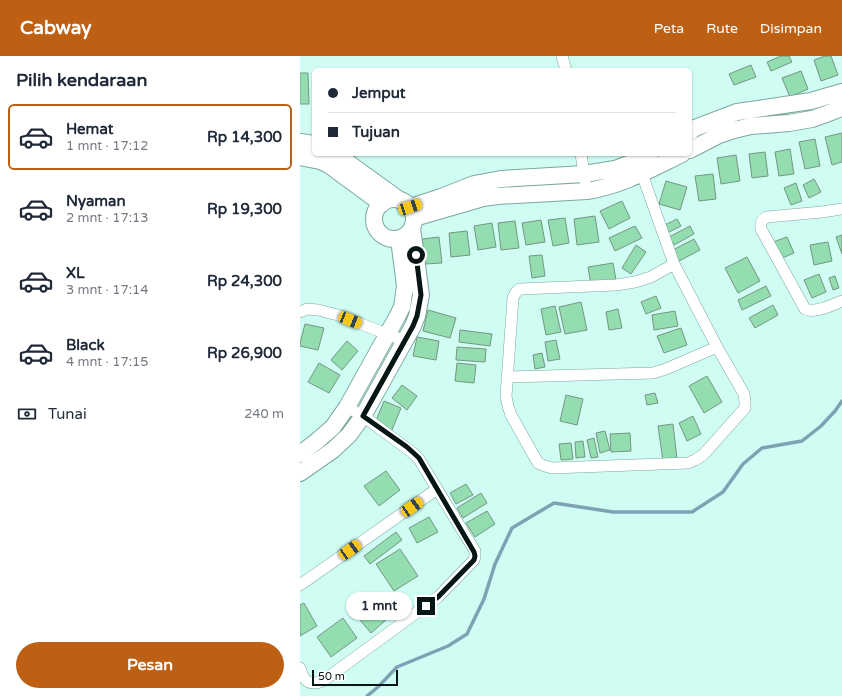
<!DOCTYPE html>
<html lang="id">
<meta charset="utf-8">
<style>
body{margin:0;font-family:"Varela Round",sans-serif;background:#f6f6f7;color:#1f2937;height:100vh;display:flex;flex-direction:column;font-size:15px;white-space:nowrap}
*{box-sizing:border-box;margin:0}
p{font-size:13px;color:#747a83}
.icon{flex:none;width:22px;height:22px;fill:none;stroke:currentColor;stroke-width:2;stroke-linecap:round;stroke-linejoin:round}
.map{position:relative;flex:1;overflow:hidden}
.sheet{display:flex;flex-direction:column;background:#fff;width:300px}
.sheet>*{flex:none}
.banner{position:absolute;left:12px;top:12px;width:380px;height:88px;border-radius:6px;box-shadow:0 1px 3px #0004;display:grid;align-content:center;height:88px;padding:0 16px;background:#fff}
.scale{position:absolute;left:12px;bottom:10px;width:86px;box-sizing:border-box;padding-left:4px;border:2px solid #051614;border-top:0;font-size:11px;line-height:14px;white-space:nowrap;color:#051614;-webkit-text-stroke:3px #fff;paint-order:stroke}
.end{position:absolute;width:18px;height:18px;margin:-9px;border:5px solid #051614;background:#fff;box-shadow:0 0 0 2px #fff}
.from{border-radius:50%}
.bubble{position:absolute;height:28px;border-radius:14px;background:#fff;box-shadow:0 1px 3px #0004;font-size:13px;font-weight:800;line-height:28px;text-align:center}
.car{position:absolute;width:12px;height:24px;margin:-12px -6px;border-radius:5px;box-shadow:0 0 3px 1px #0007;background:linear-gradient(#f5c518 24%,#345 0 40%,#f5c518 0 76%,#345 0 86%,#f5c518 0)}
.banner b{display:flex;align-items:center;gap:14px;height:38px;font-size:15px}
.banner b+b{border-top:1px solid #e0e1e3}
.banner i{width:10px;height:10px;background:#1f2937}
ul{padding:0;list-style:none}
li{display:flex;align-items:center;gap:12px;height:66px;margin:0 8px 6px;padding:0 8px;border:2px solid transparent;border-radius:6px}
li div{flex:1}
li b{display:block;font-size:15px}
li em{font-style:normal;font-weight:800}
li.selected{border-color:#be6013}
li>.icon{width:36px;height:36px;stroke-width:1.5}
h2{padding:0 16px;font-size:18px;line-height:48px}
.pay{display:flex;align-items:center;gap:10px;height:44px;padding:0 16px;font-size:15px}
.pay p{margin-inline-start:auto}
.button{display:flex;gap:8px;margin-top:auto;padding:8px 16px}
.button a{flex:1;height:46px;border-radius:24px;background:#be6013;color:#fff;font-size:16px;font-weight:800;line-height:46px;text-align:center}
header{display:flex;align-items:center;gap:24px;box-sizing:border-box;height:56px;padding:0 20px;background:#be6013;color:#fff}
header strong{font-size:19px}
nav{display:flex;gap:22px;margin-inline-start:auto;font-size:14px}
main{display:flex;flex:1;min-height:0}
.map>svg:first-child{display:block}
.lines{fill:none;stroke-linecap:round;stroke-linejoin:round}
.stream{stroke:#7ea2b4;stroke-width:3.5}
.building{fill:#94ddb0;stroke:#759681}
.street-casing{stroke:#7ba79f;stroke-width:12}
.secondary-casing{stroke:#7ba79f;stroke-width:18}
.street{stroke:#fff;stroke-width:11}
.secondary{stroke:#fff;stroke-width:16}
.route{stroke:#051614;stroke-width:5}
</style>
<header>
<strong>Cabway</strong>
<nav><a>Peta</a><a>Rute</a><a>Disimpan</a></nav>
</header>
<main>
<section class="sheet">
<h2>Pilih kendaraan</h2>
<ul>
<li class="selected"><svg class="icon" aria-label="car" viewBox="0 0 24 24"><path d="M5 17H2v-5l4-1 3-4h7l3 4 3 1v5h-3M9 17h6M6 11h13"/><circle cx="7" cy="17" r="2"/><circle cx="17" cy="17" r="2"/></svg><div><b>Hemat</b><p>1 mnt · 17:12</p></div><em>Rp 14,300</em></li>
<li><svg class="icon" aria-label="car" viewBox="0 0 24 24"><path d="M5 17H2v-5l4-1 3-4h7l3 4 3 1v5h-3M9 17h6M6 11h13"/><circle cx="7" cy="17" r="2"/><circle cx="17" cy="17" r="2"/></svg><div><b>Nyaman</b><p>2 mnt · 17:13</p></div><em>Rp 19,300</em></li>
<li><svg class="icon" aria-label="car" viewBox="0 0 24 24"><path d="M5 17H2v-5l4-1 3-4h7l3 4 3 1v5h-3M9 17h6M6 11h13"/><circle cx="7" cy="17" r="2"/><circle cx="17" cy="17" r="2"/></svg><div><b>XL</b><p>3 mnt · 17:14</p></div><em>Rp 24,300</em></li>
<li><svg class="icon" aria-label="car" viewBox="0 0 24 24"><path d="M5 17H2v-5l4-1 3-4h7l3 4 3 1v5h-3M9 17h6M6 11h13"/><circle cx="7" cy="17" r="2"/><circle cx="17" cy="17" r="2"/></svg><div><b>Black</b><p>4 mnt · 17:15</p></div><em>Rp 26,900</em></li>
</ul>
<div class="pay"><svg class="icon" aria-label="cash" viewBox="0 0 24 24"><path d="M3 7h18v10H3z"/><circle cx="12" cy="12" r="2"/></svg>Tunai<p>240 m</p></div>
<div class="button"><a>Pesan</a></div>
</section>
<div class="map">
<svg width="542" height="640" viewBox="0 0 542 640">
<rect width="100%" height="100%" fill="#cffdf4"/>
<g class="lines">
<path class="stream" d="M67,640l11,-9 19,-20 51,-21 19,-12 17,-35 11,-35 17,-36 42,-25 59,9h79l31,-20 20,-28 19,-16 40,-7 19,-15 14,-15 7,-10"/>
</g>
<path class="building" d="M481,0h8l3,6 -21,9 -4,-9z
M525,0h6l7,19 -17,6 -7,-21z
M451,9l5,12 -22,8 -5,-11z
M501,15l7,18 -18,8 -8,-19z
M0,17h8l1,31h-9z
M542,77v29l-10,3 -7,-28z
M515,83l5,27 -15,3 -6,-27z
M490,93l4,25 -15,2 -4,-24z
M465,96l3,24 -16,2 -3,-24z
M436,99l4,26 -19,3 -4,-26z
M413,118l3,25 -17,2 -4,-25z
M514,123l7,13 -12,6 -6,-13z
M366,125l21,6 -7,23 -21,-6z
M496,127l6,18 -11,4 -7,-17z
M322,145l8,17 -21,11 -9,-18z
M295,160l4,26 -22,3 -3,-26z
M265,162l4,25 -16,3 -5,-26z
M377,163l4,7 -14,7 -4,-7z
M241,164l4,22 -19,3 -4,-22z
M215,165l4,27 -18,2 -3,-27z
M192,167l4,24 -18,3 -4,-24z
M335,170l7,12 -27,13 -6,-13z
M390,170l4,8 -20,11 -5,-8z
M167,175l3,24 -19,2 -2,-24z
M542,179v19l-6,-17z
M139,181l3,26 -17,1 -3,-25z
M487,181l7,16 -14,6 -7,-17z
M394,183l6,11 -21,11 -6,-11z
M528,186l4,19 -18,4 -4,-20z
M336,189l10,7 -15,22 -9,-6z
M242,199l3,21 -13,2 -3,-22z
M447,201l13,24 -22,12 -13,-25z
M313,207l3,17 -25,5 -3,-18z
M519,218l7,18 -14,6 -8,-18z
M535,220l4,12 -6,2 -4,-12z
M466,230l5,10 -29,14 -4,-10z
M356,240l5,12 -15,6 -5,-12z
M281,246l6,28 -22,4 -6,-27z
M473,249l5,10 -23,13 -6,-10z
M255,250l6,26 -15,3 -5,-26z
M318,253l4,19 -13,2 -3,-18z
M128,254l28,8 -6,20 -27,-7z
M375,255l3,15 -24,4 -2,-15z
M5,268l19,4 -6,22 -18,-4v-3z
M381,272l6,17 -23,8 -7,-17z
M160,274l32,4 -2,12 -31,-4z
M117,281l22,4 -3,19 -23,-4z
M256,284l4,19 -12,2 -3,-19z
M47,285l11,10 -16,19 -11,-10z
M157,291l29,2 -1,13 -29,-2z
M242,297l3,14 -10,2 -2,-14z
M19,307l21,12 -11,18 -21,-11z
M157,307l19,2 -2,18 -19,-2z
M407,320l15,26 -18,11 -15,-27z
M102,329l15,11 -10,14 -15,-12z
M355,337l3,10 -11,2 -2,-10z
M266,339l17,4 -6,26 -17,-4z
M84,345l17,7 -9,22 -17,-7z
M393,360l8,18 -14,7 -8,-18z
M373,368l4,35 -14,2 -5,-35z
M305,375l5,19 -10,3 -4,-20z
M330,377l1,18 -20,1 -1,-18z
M294,382l4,19 -7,1 -4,-18z
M283,385l2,16 -9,1 -1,-16z
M271,387l2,16 -12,1 -2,-16z
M86,415l14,19 -21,16 -15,-20z
M166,428l7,11 -17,9 -6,-11z
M181,437l6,10 -24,15 -6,-10z
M187,455l8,13 -20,13 -9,-14z
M129,461l9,15 -21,11 -8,-15z
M96,476l6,8 -32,24 -6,-8z
M100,493l18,27 -24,15 -18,-27z
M76,537l18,20 -23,20 -17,-20z
M4,547l13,23 -17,10v-31z
M43,562l14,20 -26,19 -14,-20z"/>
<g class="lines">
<g class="street-casing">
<path id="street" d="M262,0l4,14
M281,98l4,27
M342,118l32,90 43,83 27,47 1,8v6l-42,47 -8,5 -7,3 -136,5 -7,-2 -7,-3 -27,-48 -3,-9 -2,-10 7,-98 3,-6 4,-3 96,-4 19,-3 16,-5 23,-13
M542,153l-20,3 -55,5c-6,3 -7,6 -6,12l44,80c10,5 27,-4 37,-8
M0,256l7,-3 11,1 20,5 67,26
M208,321l145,-4 13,-4 51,-22
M47,351l16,9 50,37 6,6 18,30
M0,529l137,-96 38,62v5l-1,4 -36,37 -115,84c-14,5 -19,1 -23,-13"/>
</g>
<g class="secondary-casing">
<path id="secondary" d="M390,76l5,-4 42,-16 74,-11 31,-9
M0,86l14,2
M390,94l29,-15 15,-5 17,-4 38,-3 23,-4 14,-5 16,-6
M36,98l65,47
M0,101l20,4 9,4 53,39
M74 163a20 20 0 1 1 40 0a20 20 0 1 1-40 0Z
M110,151l31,-10 33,-13 27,-5 83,-5 31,-5 19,-7 16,-8
M114,162l69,-20 14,-2 90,-5c34,-5 64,-22 95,-37
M0,398l17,-13 16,-14 14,-20 50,-90 5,-10 3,-21 -6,-47
M0,417l33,-23 16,-15 14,-19 50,-90 4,-10 4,-21 -9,-67"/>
</g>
<use href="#street" class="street"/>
<use href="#secondary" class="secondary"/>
</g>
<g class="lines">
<path class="route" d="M116,199l5,40 -4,21 -4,10 -50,90 44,31 12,11 55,94 1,4 -1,4 -36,37 -12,9"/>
</g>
</svg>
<div class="scale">50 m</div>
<i class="end from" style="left:116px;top:199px"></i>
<i class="end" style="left:126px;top:550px"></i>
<div class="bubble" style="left:46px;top:536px;width:66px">1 mnt</div>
<i class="car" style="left:110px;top:151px;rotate:72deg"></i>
<i class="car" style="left:50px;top:264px;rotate:112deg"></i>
<i class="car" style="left:112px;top:451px;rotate:55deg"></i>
<i class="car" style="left:50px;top:494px;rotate:55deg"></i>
<div class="banner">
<b><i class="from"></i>Jemput</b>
<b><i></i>Tujuan</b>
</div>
</div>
</main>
